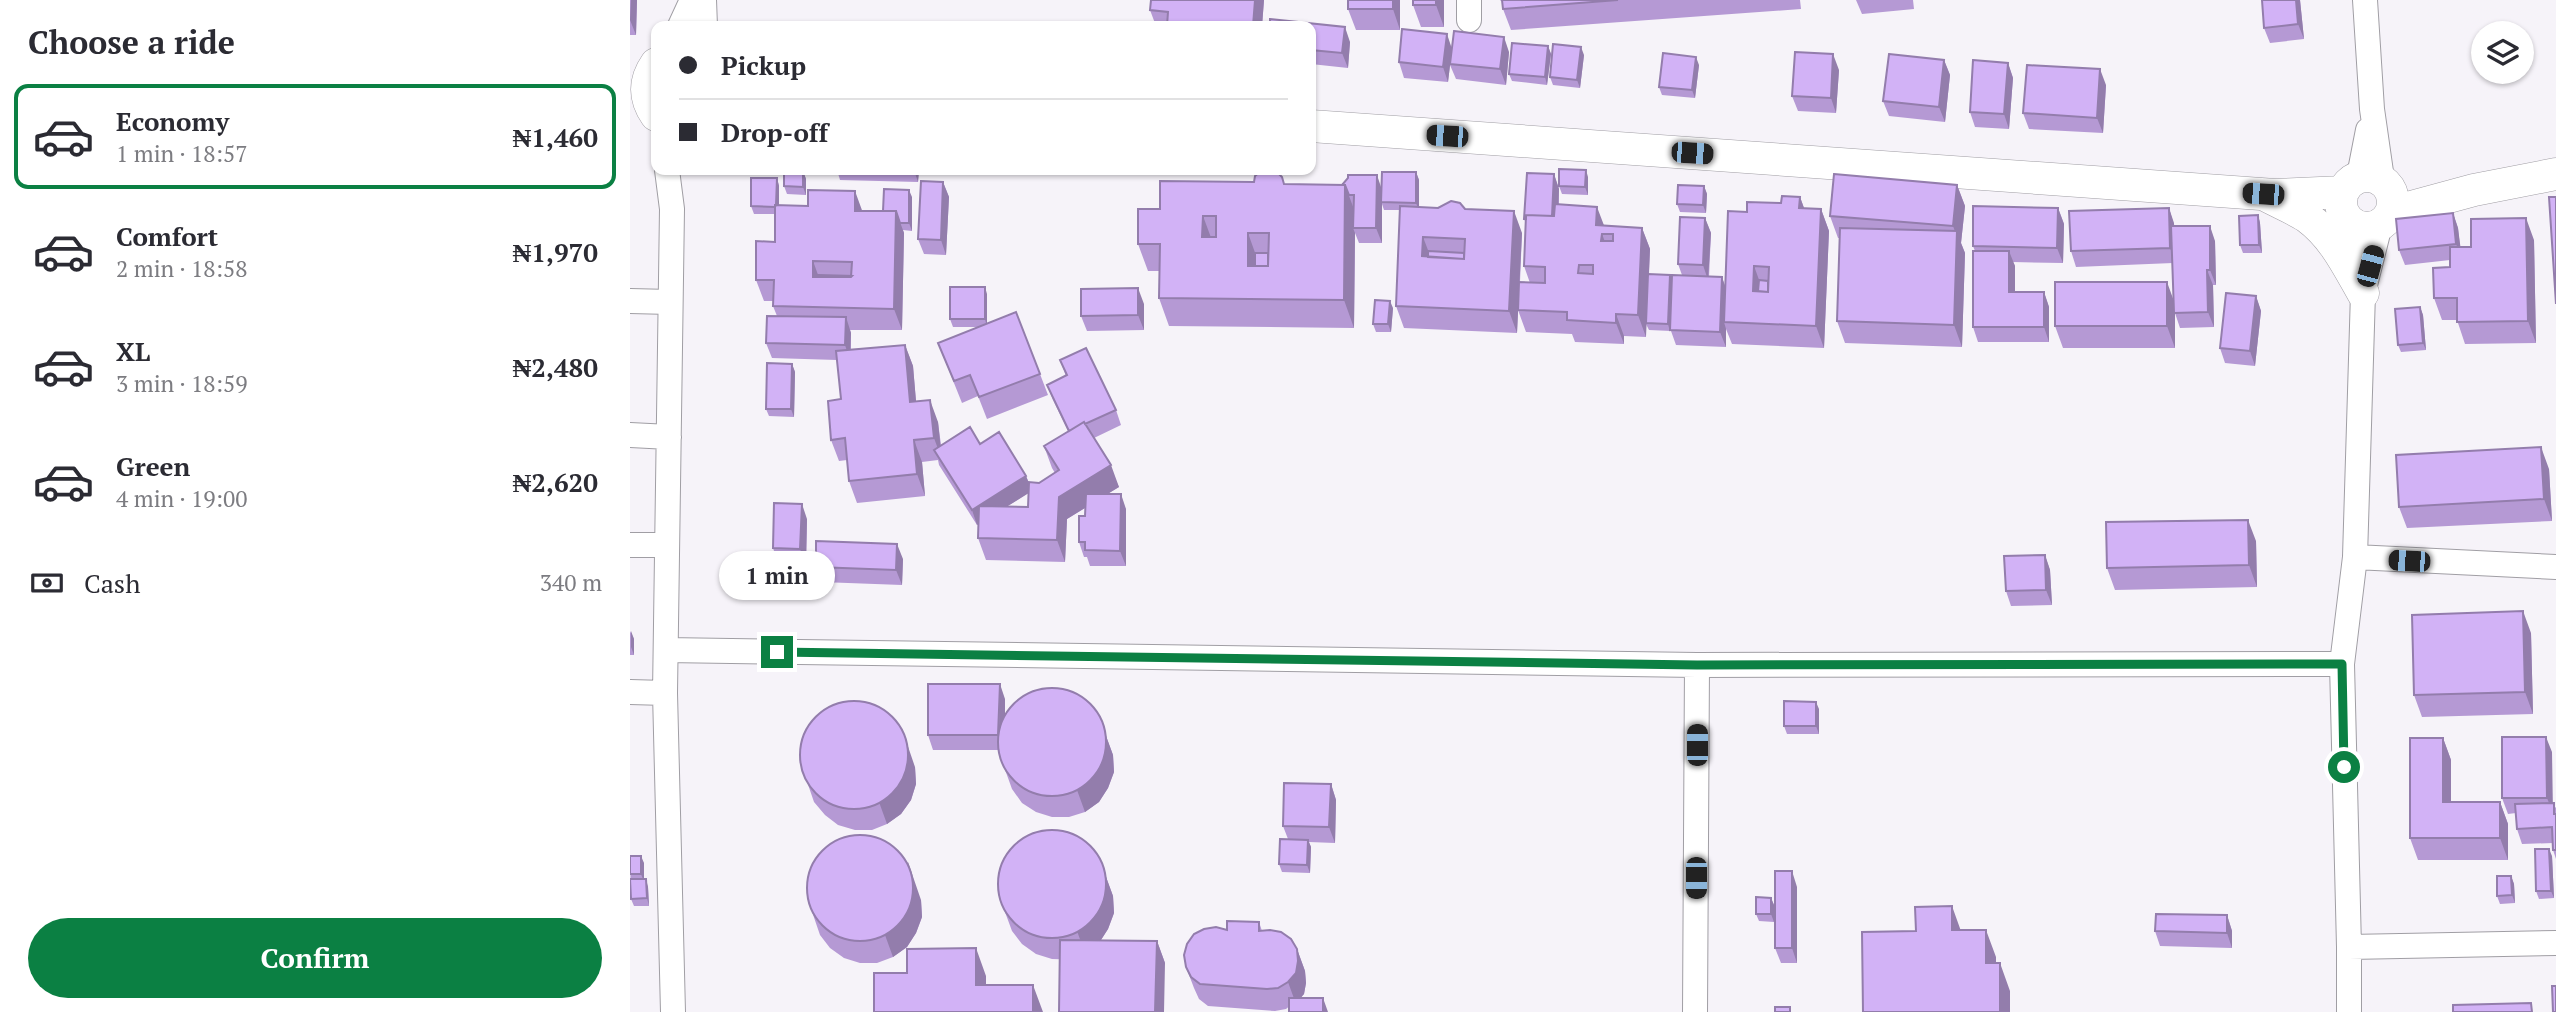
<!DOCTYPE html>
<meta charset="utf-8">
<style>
body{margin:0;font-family:"PT Serif",serif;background:#f7f7f7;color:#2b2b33;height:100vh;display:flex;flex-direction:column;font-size:26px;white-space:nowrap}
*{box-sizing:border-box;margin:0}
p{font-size:23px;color:#7c7c81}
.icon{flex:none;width:38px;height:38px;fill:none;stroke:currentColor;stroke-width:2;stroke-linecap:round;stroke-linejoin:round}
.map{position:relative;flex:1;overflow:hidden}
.drawer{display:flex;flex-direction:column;background:#fff;width:630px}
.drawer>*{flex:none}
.hud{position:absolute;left:21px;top:21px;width:665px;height:154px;border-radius:14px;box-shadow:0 2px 5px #0004;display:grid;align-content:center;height:154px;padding:0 28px;background:#fff}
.fabs{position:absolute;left:1841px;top:21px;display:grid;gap:14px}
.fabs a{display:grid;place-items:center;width:63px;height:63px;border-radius:50%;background:#fff;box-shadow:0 2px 5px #0004;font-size:35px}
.end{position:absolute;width:32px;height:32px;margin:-16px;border:9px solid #0b8043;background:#fff;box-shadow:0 0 0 4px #fff}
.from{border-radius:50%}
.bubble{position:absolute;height:49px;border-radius:24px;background:#fff;box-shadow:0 2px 5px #0004;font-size:23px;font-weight:700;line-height:49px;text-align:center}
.car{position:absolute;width:21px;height:42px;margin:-21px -10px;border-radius:9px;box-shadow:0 0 5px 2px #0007;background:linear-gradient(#222 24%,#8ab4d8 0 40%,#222 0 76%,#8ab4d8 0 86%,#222 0)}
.hud b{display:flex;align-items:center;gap:24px;height:66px;font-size:26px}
.hud b+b{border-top:2px solid #e1e1e2}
.hud i{width:18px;height:18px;background:#2b2b33}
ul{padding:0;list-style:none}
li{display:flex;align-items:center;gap:21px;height:105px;margin:0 14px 10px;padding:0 14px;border:4px solid transparent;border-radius:14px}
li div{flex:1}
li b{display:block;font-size:26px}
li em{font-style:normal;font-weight:700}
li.selected{border-color:#0b8043}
li>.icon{width:63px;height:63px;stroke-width:1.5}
h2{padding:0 28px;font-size:32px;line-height:84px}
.pay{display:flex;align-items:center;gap:18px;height:77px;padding:0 28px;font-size:26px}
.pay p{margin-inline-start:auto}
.button{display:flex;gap:14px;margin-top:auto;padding:14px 28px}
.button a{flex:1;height:80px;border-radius:42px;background:#0b8043;color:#fff;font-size:28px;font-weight:700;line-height:80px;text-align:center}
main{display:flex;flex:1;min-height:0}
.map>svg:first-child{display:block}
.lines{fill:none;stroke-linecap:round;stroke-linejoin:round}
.minor-casing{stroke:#a09ea4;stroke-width:26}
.tertiary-casing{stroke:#a09ea4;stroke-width:33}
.minor{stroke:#fff;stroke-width:24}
.tertiary{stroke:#fff;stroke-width:32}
.wall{fill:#b599d4;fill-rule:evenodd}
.shaded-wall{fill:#937dac}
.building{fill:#d2b2f6;stroke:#937dac;stroke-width:2;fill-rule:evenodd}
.route{stroke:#0b8043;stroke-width:9}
</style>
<main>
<section class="drawer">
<h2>Choose a ride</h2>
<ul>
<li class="selected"><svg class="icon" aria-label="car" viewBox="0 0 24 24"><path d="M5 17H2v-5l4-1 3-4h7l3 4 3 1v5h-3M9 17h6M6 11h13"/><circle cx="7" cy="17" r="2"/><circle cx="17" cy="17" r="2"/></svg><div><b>Economy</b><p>1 min · 18:57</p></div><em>₦1,460</em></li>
<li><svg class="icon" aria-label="car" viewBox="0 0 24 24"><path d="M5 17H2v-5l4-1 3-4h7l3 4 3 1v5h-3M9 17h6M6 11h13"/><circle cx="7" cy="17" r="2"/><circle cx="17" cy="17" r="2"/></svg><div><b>Comfort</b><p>2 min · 18:58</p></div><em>₦1,970</em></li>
<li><svg class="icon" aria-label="car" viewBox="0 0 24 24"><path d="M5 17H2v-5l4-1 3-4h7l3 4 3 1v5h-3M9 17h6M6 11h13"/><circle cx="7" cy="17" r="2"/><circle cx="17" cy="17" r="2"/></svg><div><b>XL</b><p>3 min · 18:59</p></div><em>₦2,480</em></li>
<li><svg class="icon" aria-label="car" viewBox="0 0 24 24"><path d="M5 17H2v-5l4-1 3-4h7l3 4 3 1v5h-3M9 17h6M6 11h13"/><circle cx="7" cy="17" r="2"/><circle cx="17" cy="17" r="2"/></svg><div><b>Green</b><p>4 min · 19:00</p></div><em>₦2,620</em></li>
</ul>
<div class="pay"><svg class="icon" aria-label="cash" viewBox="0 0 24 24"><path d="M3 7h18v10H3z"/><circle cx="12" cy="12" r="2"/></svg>Cash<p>340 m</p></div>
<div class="button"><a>Confirm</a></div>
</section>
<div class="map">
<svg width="1926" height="1012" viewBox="0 0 1926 1012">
<rect width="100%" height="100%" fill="#f6f3f9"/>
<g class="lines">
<g class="minor-casing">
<path id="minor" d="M74,0l1,26
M839,0v20
M1735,0l7,109 10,70
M50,26l12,-26
M37,170l5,39 -7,484 8,319
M1729,176l9,-46
M1723,225l10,53
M0,301l40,1
M0,435l39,2
M0,545h37
M1725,557l201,10
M36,650l1031,15 645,-1
M0,692l35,1
M1719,947l207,-4
M1065,1012l2,-347
M1719,1012v-65l-7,-283 13,-107 8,-264 17,-68"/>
</g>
<g class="tertiary-casing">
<path id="tertiary" d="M26,64c-12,17 -12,34 0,51
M681,126l964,69 68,-3
M1711 202a26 26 0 1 1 52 0a26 26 0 1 1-52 0Z
M1637,196c13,7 28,13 40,21 27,20 40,48 56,76
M1763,212l81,-22 82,-16"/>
</g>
<use href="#minor" class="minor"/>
<use href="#tertiary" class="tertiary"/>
</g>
<path class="wall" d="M0,0h7l-1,35h-6z
M521,0h113l-2,26h-106l-6,-16z
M770,0v30h-44l-8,-21z
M814,0v27h-23l-8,-22z
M870,0h300l1,9 -290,21 -8,-21 -1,-8h-1z
M1226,0h57l1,9 -52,5z
M1670,0l4,39 -34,4 -6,-15z
M681,26l39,16 -2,26 -37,-4z
M918,46l3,8 -4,31 -35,-4 -3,-7z
M822,49l57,3 -3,33 -50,-6 -6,-14 -2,17 -44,-4 -5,-16z
M954,55l-4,33 -27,-3 -3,-8z
M1314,60l6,15 -5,47 -56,-6 -6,-15z
M1378,63l5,15 -4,51 -34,-2 -5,-15z
M1069,65l-4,33 -33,-3 -3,-8z
M1209,70l-3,43 -38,-2 -6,-15z
M1476,85l-3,48 -74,-4 -6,-16z
M207,170h82l-1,12 -78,-2z
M173,171l3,8v16l-19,-1 -3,-8z
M786,172l3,8v27l46,2 57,24 -2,49 10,1 -6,-17 2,-43 -2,-4 30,-45 5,15v16l45,21 38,2 8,21 -1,25 21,1 2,7 10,-7 -4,-11 27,-46 6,15 -2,44h13l3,9 22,-74 34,-9 19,-6 4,11 17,1 8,22 -5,117 -92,-4 -6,-15v18l-50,-2 -5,-14 -22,-1 -3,-6v13l-22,-1v8l-49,-2 -3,-8 -46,-2 -8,-22 -1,23 -113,-5 -8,-22 4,-96h-16l-2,-6v39h-23l-4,-10 -1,95 -185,-2 -10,-28 1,-27h-12l-10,-27 22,-35 125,-25 97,5z
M958,177v18l-26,-1 -3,-8z
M147,178l2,8v19l83,6h21l29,-14v34l-9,-1 1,3 -2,97h-52l1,3v17l54,-5 8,21 3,36 22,20 3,23 39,-1 46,32 3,7h10l16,-10 -3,-5 -8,-22 24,-15 -15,-31 -6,-15 19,-9 -6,-16 56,50 5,15 -27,13 25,49 -12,7 19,15v57h-36l-3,-9h-3l-5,-15 6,-26v-8l-18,11 -2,43 -79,-2 -8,-22v-14l-1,1 -38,-60 -1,-5 -16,2 3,34 -68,7 -8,-22 -2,-21 -8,1 -8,-21 10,-41 -4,-39 -65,-2 -6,-15 11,-27 -4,-10v-5h-9l-8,-21 19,-38v-28h-21l-3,-8zM398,493v14l-21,-1 4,-2z
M313,182l6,15 -3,58 -22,-1 -6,-15z
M1327,185l8,21 -4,37 4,10 -3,94 -117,-4 -8,-22 3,-83h-2l-8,-22z
M1074,186l3,8 -1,19 -26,-1 -3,-8z
M1428,208l6,16 -1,39 -50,-1 2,4v26h29l5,15v35h-71l-5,-15 2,-76 -2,-5z
M1539,208l5,18 41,15 1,44h-3l1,42 -34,1 -5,-15v35h-112l-8,-22 119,-24 -1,-39 -97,4 -5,-16z
M1823,213l5,15 2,19h11l63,-7 2,103 -71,1 -8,-24h-15l-8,-22 16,-31v-7l-45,5 -6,-15z
M1628,215l2,8 2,30h-19l-3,-8z
M357,294v30l53,50 8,21 -61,24 -9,-23 -16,7 -24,-60 41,-16h-26l-3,-8z
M1626,296l5,15 -6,55 -30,-3 -5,-15z
M514,304v26l-57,1 -6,-15z
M1790,307l3,8 3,35 -25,2 -3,-7z
M763,308l-2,24h-15l-3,-8z
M162,364l3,8 -1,45 -25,-1 -3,-7z
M1919,469l3,52 -145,7 -8,-21z
M177,519l-1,45 -28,-1 -5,-15z
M1626,541l1,46 -142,3 -8,-22z
M1415,555l5,15 2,35 -41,1 -5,-15z
M273,559l-1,26 -81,-3 -5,-15z
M0,631l4,8v16h-4z
M1901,633l2,81 -111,3 -8,-22z
M375,699v17l94,1 14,38 1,17 -6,16 -9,14 -14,10 -16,5h-17l-16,-5 -14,-9 -10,-14 -14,-39h-65l-5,-15z
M1189,709v25h-32l-3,-8z
M1813,738l8,22v42h49l8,22v36h-90l-8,-22z
M1922,752v51l4,5v51l-3,-9v-7l-31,1 -5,-15 -1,-16 -8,1 -6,-16z
M171,764l114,3 1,17 -5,16 -10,14 -14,10 -15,6h-17l-17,-5 -13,-10 -11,-13z
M701,784l5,16 -1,43 -26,-1 2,5 -1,26 -28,-1 -3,-8 9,-25 -5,-13z
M0,856l14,7v16l4,8 1,19h-15l-3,-7z
M1922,856l2,42 -15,1 -3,-8z
M469,858l14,38 1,17 -6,16 -7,11 56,1 8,22 -113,-4 -16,-5 -14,-10 -10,-13 -14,-38z
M1881,876l3,8 1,19 -15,1 -3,-8z
M1167,887v76h-16l-6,-15z
M177,897l114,3 1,17 -6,16 -9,14 -14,10 -16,6h-17l-16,-5 -14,-10 -10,-13z
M1141,898l3,7v17l-15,-1 -3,-7z
M1597,915l5,16v17l-72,-2 -5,-15z
M629,922l3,9 35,18 8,22 1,12 -2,11 -18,15 -11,2 -67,-5 -9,-7 -5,-11 -8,-21 41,-37z"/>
<path class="shaded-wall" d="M1,0h6l-1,35 -6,-15z
M625,0h9l-2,26h-9z
M763,0h7v30l-7,-21z
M806,0h8v27l-8,-22z
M1666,0h4l4,39 -6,-15z
M715,27l5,15 -2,26 -6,-15z
M817,34l5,15 -4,33 -5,-15z
M874,37l5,15 -3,33 -6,-16z
M918,46l3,8 -4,31 -2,-8z
M951,47l3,8 -4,33 -3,-8z
M1203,54l6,16 -3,43 -5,-15z
M1066,57l3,8 -4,33 -3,-8z
M1314,60l6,15 -5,47 -6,-15z
M1378,63l5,15 -4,51 -5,-15z
M1470,69l6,16 -3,48 -6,-15z
M284,170h5l-1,12z
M956,170l2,7v18l-3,-8z
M173,171l3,8v16l-3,-8z
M786,172l3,8v31l-3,-8z
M924,174l5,15 -2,46 -5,-15z
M747,175l5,15v53l-6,-15z
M147,178l2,8v28l-3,-7z
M313,182l6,15 -3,58 -5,-15z
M715,185l10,27 -2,16 2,5 -1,95 -10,-28z
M1327,185l8,21 -4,37 4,10 -3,94 -8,-22 3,-88 -4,-11z
M1074,186l3,8 -1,19 -3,-8z
M279,190l3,7v34l-3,-8z
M225,191l8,22 -8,-2z
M1170,197l8,22 -9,-11z
M967,207l8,21 -3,6 8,21h-3l-11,-30z
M1428,208l6,16 -1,39 -6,-15z
M1539,208l5,15 2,40 -6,-15z
M1191,209l8,22 -5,117 -8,-22z
M266,211l8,22 -2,97 -8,-21z
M884,211l8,22 -5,100 -8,-22z
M1823,213l5,15 4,31 -6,-15z
M1628,215l2,8 2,30 -3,-8z
M573,216l10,27 -11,-6z
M1075,218l6,15 -3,47 -5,-15z
M1896,218l8,22 2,103 -8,-22z
M1580,226l5,15 1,44 -6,-15z
M1012,228l8,21 -4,88 -8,-22z
M618,233l10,28 -3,25 -7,-20z
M793,237l8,21 -9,-2z
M1379,251l6,15v41l-6,-15z
M183,261l8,22 -8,-6z
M1124,266l8,22 -4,17 -5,-14z
M1577,270l6,15 1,42 -6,-15z
M1040,275l3,8 -3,49 -2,-8z
M1092,277l5,15 -3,30 2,7v18l-6,-15z
M1537,282l8,22v44l-8,-22z
M355,287l2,7v33l-2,-8z
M508,288l6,16v26l-6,-15z
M1414,292l5,15v35l-5,-15z
M1626,296l5,15 -6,55 -5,-15z
M760,301l3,7 -2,24 -3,-8z
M1790,307l3,8 3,35 -3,-7z
M986,314l8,22v8l-8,-21z
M216,317l5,16 -1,27 -5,-15z
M275,345l8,21 5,58 -8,-22z
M162,364l3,8 -1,45 -3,-8z
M300,400l8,22 4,38 -8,-22z
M284,440l8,22 3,34 -8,-22z
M1911,447l8,22 3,52 -8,-22z
M481,465l8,22 -52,32 -2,43 -8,-22 2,-43z
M396,476l6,15 -55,34 -5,-15z
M491,494l5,15v57l-6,-15z
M172,504l5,15 -1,45 -6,-15z
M1618,520l8,21 1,46 -8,-22z
M267,544l6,15 -1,26 -6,-15z
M1415,555l5,15 2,35 -6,-15z
M1893,611l8,22 2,81 -8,-22z
M1,631l3,8v16l-3,-8z
M370,684l5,15v51l-6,-15z
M1186,702l3,7v25l-3,-8z
M272,729l13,38 1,17 -5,16 -10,14 -14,10 -8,-22z
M475,733l8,22 1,17 -6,16 -9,14 -14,10 -8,-22z
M1916,737l6,15 1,61 -6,-15z
M1813,738l8,22v64l-8,-22z
M701,784l5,16 -1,43 -6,-16z
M1870,802l8,22v36l-8,-22z
M678,840l3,7 -1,26 -3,-8z
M1919,849l3,7 2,42 -3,-7z
M11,856l3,7v19l-3,-8z
M278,862l13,38 1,17 -6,16 -9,14 -14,10 -8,-22z
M1162,871l5,16v76l-5,-15z
M475,874l8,22 1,17 -6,16 -9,14 -14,10 -8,-22z
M1881,876l3,8 1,19 -3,-8z
M16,879l2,8 1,19 -2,-8z
M1141,898l3,7v17l-3,-8z
M1322,906l10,28 -10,-4z
M1597,915l5,16v17l-5,-15z
M1356,930l10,27v34l-10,-28z
M527,941l8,22 -1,49h-9z
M346,948l10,28v36l-10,-27z
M667,949l8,22 1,12 -2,11 -8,10 -8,-22z
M1370,963l10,28v21h-10z
M403,985l10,27h-10z
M693,998l5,14h-5z"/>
<path class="building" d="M521,0h104l-2,26h-43v-1l-8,-1v2h-35l1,-14 -18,-2z
M718,0h45v9h-45z
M783,0h23v5h-23z
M872,0h116l-115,9z
M1632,0h34l2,24 -34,4z
M640,19l75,8 -3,26 -31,-3v-24h-41z
M772,29l45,5 -4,33 -44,-5z
M824,31l50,6 -4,32 -50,-5z
M882,43l36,3 -3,31 -36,-3z
M923,44l28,3 -4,33 -27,-3z
M1165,52l38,2 -2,44 -39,-2z
M1033,53l33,4 -4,33 -33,-3z
M1259,54l55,6 -5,47 -56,-6z
M1343,60l35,3 -4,51 -34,-2z
M1397,65l73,4 -3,49 -74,-5z
M929,169l27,1 -1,17 -26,-1z
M634,170l12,1 6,6 2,7 61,1 -1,115 -185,-2 1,-54h-22v-35h22v-28l94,1 1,-6 6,-5zM573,216h13v21h-14zM618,233h21l-1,33h-20z
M154,171h19v16l-19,-1z
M752,172h34v31l-35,-1z
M897,173l27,1 -2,42 -26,-1v4h-2z
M1204,174l123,11 -4,41 -123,-10z
M718,175h29l-1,53h-23l1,-33h-5l-4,-10h-3l6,-7z
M121,178h26l-1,27 -1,2 -24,-1z
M291,181l22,1 -2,58 -23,-1z
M1048,185l26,1 -1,19 -26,-1z
M254,189l25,1v33h-9l-4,-12h-13z
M178,190l47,1v20h41l-2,98 -121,-3 1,-26h-18v-39l19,1v-37l33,1zM183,261l39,1 -1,15h-38z
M1152,196l18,1 -1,11 22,1 -5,117 -92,-4 4,-111 19,1v-10l34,1zM1124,266l15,1 -1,25 -15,-1z
M1919,197h7v107z
M821,201l9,2 5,6 49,2 -5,100 -113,-5 4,-100 38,2zM793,237l42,2 -1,20 -42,-3z
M925,204l42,3 -1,18 46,3 -4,87 -22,-1v9l-49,-3v-8l-49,-2 1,-28 26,1v-16l-21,-1 2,-51 28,1zM972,234h11v7h-12zM949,265h14v9l-15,-1z
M1343,206l85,2 -1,40 -84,-2z
M1539,208l1,40 -99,3 -2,-40z
M1823,213l3,31 -57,6 -3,-31z
M1628,215l1,30h-19l-1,-29z
M1050,217l25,1 -2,47 -25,-1z
M1896,218l2,103 -71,1v-24h-23l-1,-30 17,-1v-20h21v-28z
M1541,226h39v44h-3l1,42 -34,1z
M1210,228l117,3 -3,94 -117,-4z
M798,251l36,2v6l-36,-2z
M1343,251h36v41h35v35h-71z
M625,253h13v13h-13z
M1018,274l22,1 -2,49 -22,-1z
M188,275l34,1 -1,1h-33z
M1042,275l50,2 -2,55 -50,-2z
M1129,280l9,1v11l-10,-1z
M1425,282h112v44h-112z
M320,287h35v32h-35z
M508,288v27l-57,1v-27z
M1596,293l30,3 -6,55 -30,-3z
M745,300l15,1 -2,23h-15z
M1790,307l3,36 -25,2 -3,-36z
M386,312l24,62 -61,23 -9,-22 -16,6 -16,-38z
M137,316l79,1 -1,28 -79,-2z
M275,345l5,57 20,-2 4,38 -20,2 3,34 -68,7 -4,-43 -14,2 -3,-39 13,-2 -5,-48z
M456,348l30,62 -31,14 -1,-2 -15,9 -22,-46 20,-10 -7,-15z
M137,363l25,1 -1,45h-25z
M454,422l27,43 -52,32 -2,43 -79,-2 1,-32 49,1 1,-25 10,1 20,-13 -15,-24z
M340,427l10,17 19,-12 27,44 -54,34 -38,-60z
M1911,447l3,52 -145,8 -3,-52z
M456,494h35l-1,57 -35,-1v-8h-6v-26h6z
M144,503l28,1 -2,45 -27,-1z
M1618,520l1,45 -142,3 -1,-46z
M186,541l81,3 -1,26 -80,-3z
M1415,555l1,35 -40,1 -2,-35z
M1893,611l2,81 -111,3 -2,-80z
M298,684h72l-2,51h-70z
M368 742a54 54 0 1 1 108 0a54 54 0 1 1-108 0Z
M1154,701l32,1v24h-32z
M170 755a54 54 0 1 1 108 0a54 54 0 1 1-108 0Z
M1872,737h44l1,61h-45z
M1780,738h33v64h57v36h-90z
M654,783l47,1 -2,43 -46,-1z
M1924,803v11h2v36h-3l-1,-23 -35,2 -2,-25z
M368 884a54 54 0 1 1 108 0a54 54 0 1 1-108 0Z
M177 888a53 53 0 1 1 106 0a53 53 0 1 1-106 0Z
M650,839l28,1 -1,25 -28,-1z
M1905,849h14l2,42h-15z
M0,856h11v18h-11z
M1145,871h17v77h-17z
M1867,876h14l1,19 -15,1z
M0,879h16l1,19 -16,1z
M1126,897l15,1v16h-15z
M1322,906v24h34v33h14v49h-137l-1,-80 54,-1 -1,-24z
M1526,914l71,1v18l-72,-2z
M597,921l32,1v9l11,-1 11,2 10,7 6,10 1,12 -2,12 -8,9 -10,6 -11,1 -67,-5 -9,-7 -5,-10 -2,-12 3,-11 7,-10 10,-5 12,-2 11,3z
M430,940l97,1 -2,71h-96z
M346,948v37h57v27h-159v-39h33v-24z
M1922,986h4v26h-3z
M659,998h34v14h-34z
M1901,1003l1,9h-79v-7z
M1145,1007h15v5h-15z"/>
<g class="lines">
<path class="route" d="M147,652l920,13 645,-1 2,103"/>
</g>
</svg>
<div class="fabs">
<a><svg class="icon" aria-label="layers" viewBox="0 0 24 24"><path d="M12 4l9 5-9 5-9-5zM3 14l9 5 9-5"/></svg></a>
</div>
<i class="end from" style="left:1714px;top:767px"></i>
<i class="end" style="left:147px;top:652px"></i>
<div class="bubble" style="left:89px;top:551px;width:116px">1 min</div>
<i class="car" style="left:817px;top:136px;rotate:274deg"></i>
<i class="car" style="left:1062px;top:153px;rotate:94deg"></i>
<i class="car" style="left:1633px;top:194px;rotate:274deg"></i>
<i class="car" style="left:1740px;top:266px;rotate:15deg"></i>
<i class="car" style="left:1779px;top:561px;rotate:273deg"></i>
<i class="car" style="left:1067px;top:745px;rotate:0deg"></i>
<i class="car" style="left:1066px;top:878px;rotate:180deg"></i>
<div class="hud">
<b><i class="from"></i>Pickup</b>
<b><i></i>Drop-off</b>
</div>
</div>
</main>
